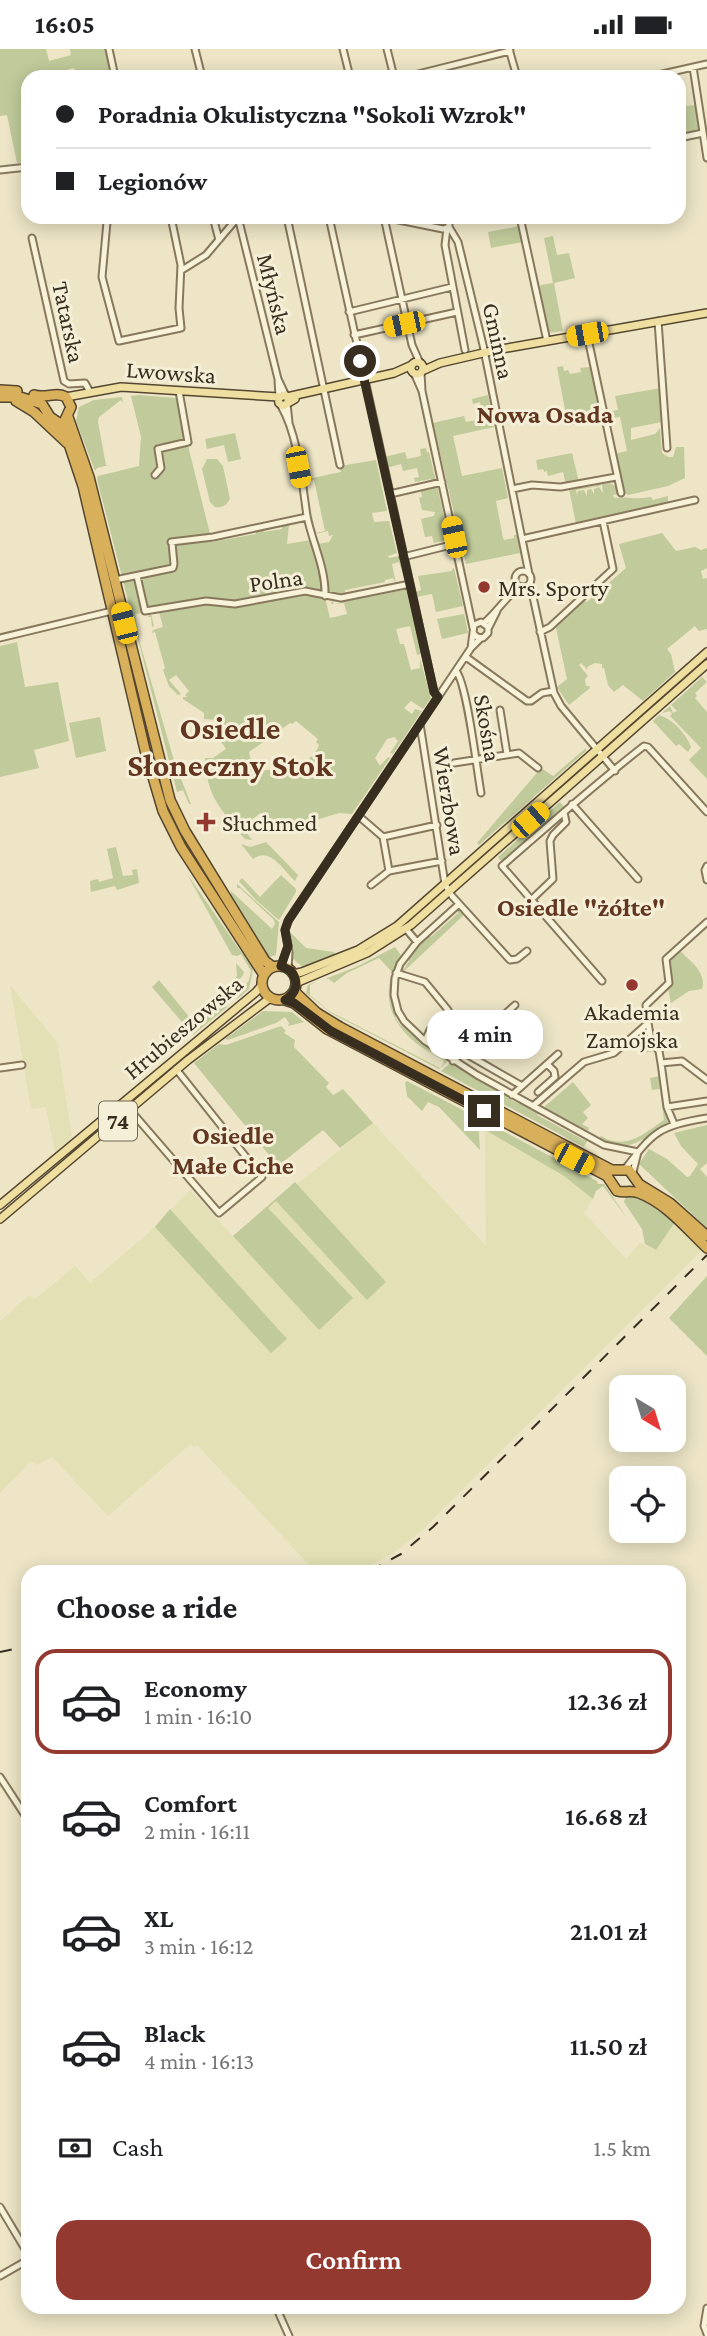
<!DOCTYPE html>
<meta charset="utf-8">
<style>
body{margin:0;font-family:"Crimson Pro",serif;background:#f6f6f6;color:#202124;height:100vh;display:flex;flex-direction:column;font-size:26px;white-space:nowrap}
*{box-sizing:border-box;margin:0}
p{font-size:23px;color:#757577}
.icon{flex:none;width:38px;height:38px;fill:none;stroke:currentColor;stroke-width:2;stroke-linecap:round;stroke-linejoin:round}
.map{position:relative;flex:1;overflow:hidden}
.panel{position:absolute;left:21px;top:1516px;width:665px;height:749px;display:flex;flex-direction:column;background:#fff;border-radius:21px;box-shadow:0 4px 18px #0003}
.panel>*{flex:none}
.guide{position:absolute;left:21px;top:21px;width:665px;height:154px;border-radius:21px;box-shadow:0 4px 18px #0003;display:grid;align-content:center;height:154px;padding:0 35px;background:#fff}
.needle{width:46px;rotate:142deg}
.buttons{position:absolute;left:609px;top:1326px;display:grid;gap:14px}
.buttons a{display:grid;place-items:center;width:77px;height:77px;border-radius:14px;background:#fff;box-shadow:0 4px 18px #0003;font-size:35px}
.end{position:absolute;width:32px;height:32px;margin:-16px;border:9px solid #382e20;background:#fff;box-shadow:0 0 0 4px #fff}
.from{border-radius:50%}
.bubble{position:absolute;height:49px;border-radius:21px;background:#fff;box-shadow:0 4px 18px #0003;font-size:23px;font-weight:600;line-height:49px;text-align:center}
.car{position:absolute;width:21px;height:42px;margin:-21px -10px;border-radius:9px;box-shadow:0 0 5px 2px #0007;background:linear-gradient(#f5c518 24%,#345 0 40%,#f5c518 0 76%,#345 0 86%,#f5c518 0)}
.guide b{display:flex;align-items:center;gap:24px;height:66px;font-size:26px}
.guide b+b{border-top:2px solid #e0e0e0}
.guide i{width:18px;height:18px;background:#202124}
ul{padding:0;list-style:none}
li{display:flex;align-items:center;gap:21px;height:105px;margin:0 14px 10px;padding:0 21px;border:4px solid transparent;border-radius:21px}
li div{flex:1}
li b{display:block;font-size:26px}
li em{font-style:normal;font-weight:600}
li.active{border-color:#94392f}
li>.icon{width:63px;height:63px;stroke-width:1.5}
h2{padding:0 35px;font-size:32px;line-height:84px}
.pay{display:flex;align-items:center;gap:18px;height:77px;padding:0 35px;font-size:26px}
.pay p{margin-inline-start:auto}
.cta{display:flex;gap:14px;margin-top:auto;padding:14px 35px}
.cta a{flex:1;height:80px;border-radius:21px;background:#94392f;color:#fff;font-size:28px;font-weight:600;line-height:80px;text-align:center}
.status{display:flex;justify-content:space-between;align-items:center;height:49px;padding:0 35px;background:#fff;direction:ltr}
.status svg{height:19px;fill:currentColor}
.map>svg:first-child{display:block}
.farmland{fill:#e2e0b4}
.green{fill:#c0ca9a;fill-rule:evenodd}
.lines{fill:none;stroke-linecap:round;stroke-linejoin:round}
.minor-casing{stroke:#87785d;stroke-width:9}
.major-casing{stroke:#554630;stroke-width:10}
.highway-casing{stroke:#554630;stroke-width:12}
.minor{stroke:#f8f2d9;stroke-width:5}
.major{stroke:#eedea0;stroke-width:7}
.highway{stroke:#d8af5b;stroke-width:9}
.rail{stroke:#382e20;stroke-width:2;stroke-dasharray:12 12;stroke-linecap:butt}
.route{stroke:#382e20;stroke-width:9}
.poi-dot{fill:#94392f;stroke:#f4efd6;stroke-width:2.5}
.labels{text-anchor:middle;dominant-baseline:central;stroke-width:6;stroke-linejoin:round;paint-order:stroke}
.shield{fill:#f4efd6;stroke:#706857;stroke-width:2}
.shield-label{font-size:23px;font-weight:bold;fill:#382e20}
.street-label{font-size:24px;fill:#382e20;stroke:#f4efd6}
.poi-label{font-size:24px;fill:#382e20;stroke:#f4efd6;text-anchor:start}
.neighbourhood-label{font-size:26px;font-weight:bold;fill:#633621;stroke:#f4efd6}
.district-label{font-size:32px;font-weight:bold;fill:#633621;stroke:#f4efd6}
</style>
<div class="status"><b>16:05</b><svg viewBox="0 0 49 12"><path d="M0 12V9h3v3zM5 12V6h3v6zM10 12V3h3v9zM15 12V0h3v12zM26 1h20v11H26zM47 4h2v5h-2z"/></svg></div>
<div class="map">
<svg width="707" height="2287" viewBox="0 0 707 2287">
<rect width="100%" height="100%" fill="#ede5c6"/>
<path class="farmland" d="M10,936l47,57 15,95 -17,15 -9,-45 -15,2z
M373,1074l113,123 -1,-116 79,46 29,23 -9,14 42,46 14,-16 16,7 19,-28 28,27 -280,280 -28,23 -26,14 -15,5h-39l-118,-126 -3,2 -4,-3 -82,72 -56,-59 -16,8 -5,-4 -31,32v-172l29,-26 5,5 41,-34 15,17 56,-48 44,-45 43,46z"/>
<path class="green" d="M0,0h46l3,12 22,-6 -1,-6h37l7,28h-37l-3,-9 -23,6v3h-23v32l-3,1 3,12v40l-11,1 -10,-48 -7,1z
M695,56l4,26 -20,6v-30z
M519,177l3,16 -31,6 -3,-16z
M553,187l4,19 12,-2 6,25 -21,5 9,48 -15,2 -9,-44 2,-4 12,-2 -9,-45z
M563,317l1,5 4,-1 2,4 11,-2 -1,-4 10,-1 11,52 -33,7 -11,-59z
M661,339l1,34 -31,6v12l24,-6 5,-6 2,25 6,4h5l3,-10h8l1,31 -17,8 -40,9 -5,-3 -4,-27h-3l-2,-11 13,-3 -7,-34 -13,2 -1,-7 12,-2 -3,-14z
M139,346l37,3 36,144 44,-8v-3l7,-1 1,2 18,-3v-3l7,-2 -2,20 24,-4 19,78 17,-4 -3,-11 -13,1 1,-4 2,4 27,-6v-3l5,-1 2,3 36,-7 -1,-3h3l15,67 -4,1 -7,-29 -14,3 4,15h4l7,26 9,-2v-9l11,39 -8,11 -12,-8 -7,7 8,6 3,-5 7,2 -29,43 -3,-1 8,-12 -4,-4 -7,2 -12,19 5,8 8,-9 2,1 -38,56 -13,-1 -65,20 -13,-20 -19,13 10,14 -7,-1 -8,-8 2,-2 -9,-13 -3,1c-16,-21 -20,-32 -22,-59h8l13,-9 -9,-13v-16l-13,-1v-6l-21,-14v-2h4l-2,-2 4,-4 -13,-16 -7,5 12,14 -3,1 -9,-9 -6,-16 2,-2 -10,-36 -3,1 1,-3 10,-3 -4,-15 -8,2 3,12 -2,1 -1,-10h-3l3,-5 -16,2 5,29 35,121 16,40h-2l-6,-14 -6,2 -80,-313 1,-3 41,-10 2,-29 -10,-41zM296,672l22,18 -2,3 3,3c-9,24 -37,23 -60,26l-7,-5 -3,-14 41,-29 2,1z
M488,346l6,32 -41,9 9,40 40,-8 6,30 -12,3 7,37 1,2 10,-2v-3h3l3,18 -54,11 -33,-141 31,-7 2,6 10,-2 1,5 7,-1 -4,-22 -7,2 -1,-5z
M122,348l1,6 -2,-3 -22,17 -1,5 8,43h3l-12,3 -2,3 -19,-50 3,-14 15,-7z
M235,384l6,26 -13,3 -4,-17 -17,4 -2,-10z
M426,399l1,4h2l7,29 -4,1 -1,-3 -16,3 -1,-4 5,-1 -2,-9 -14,3 -2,-7 -15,4 -2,-11 21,-5 2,7 14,-3 -1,-7z
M572,404l7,29 -13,3 -3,-13 -15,4 -1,-5 -3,1 -1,-3 -5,1 -2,-10z
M207,410h10l6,7 7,33c-4,7 -8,9 -15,8l-5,-5 -8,-33z
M376,411l11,51 -15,2 2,9 15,-1 8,32 -9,3 1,2 11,-2 5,25 -6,-19 -7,2 4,20 -3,-6 -8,2v2l-40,8v3l-16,3 -11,-52 11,-2 4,-7 -4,1 -1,-5 -13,3 -6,-21 2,-1 5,21 9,-2 -11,-51 -9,2 2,18 -4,-20 38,-8 -1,-6z
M602,433l-2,4 -24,4 1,5 1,-4 6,-1 3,6v-6l4,-1 3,5v-5l5,-2 4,6 -1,-9 8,-1 5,3 3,8 -5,1 1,3c14,-2 21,2 37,-1l2,3 15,-4v6l-92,22 -7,-35 27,-3v-3z
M434,436h3l13,58 -3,-3 -13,3 -2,-7 -7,1 -4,-18 13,-3 1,-4 -13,-2 -3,-12 3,-1 -1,-6 11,-2z
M662,484l14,18 19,-4 6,3 6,-2v20l-6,3 2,8 4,-1v51l-8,2 -4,-5 -28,23 4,5 4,18 -32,29 -20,-16 -9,7 -6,-7 -4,-17h-2v-4l-7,-1 -8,4 1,3 -7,-7 -2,2 9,11 -3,3 1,7h3l1,2 -21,17 -12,-18 10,-8 -11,-51 -3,1 -1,-1 30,-28 5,2 39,-34 -7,-24z
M453,519h1l9,38 -27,6 -4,-18 -16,3 -1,-5 6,-2 -3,-14 34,-5z
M464,565l4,19 -26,6 -5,-20z
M17,593l8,45 33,-5 11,59 -35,9 5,18 -39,9v-131z
M702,628l5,5 -12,11 2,3 -2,2 12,14v67l-18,-19 12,-12 -31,-32 2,-2 -2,-3 -8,2 8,-7 3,7 4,-2 -6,-6z
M659,666c14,4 28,20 32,32l-3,5 -9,-8 -3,2 -23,-25z
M100,668l6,34 -30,7 -7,-35z
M586,699v3l-107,94 -2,-2 64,-75 12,8z
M560,753l5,6 -61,53 -4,-1 -2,-3z
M266,793l32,33 -3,6c-12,-11 -25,-35 -42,-22l-12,-15 9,3z
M116,798l7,29 10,-1 -1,-5 5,-1 2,14 -22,7 -2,-4 -24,6 -1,-11 8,-2 1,3 14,-4 -6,-29z
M187,825l66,95 -4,20 -13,11 13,-20 2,-9 -10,-17 -4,2 -5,-1z
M281,826l15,14v3l-17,28 -22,-19 -18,-20 3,-3 18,19z
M237,835l42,38 -3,33 -10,3 -35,-61v-6l41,38 3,-5 -1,-4 -34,-32h-3z
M458,859l7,6 -63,59 -3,-2 2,-3 3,1 5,-8 -2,-3 21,-24 3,3 27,-24 -2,-4z
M290,883l16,16 28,4 1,3 -32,12 -10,-8z
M395,898l7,10c-13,18 -13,38 -4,58l-3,2 6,9 2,-1 29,24 -1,3 4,3 2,-3 12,8 -10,9 -108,-56 -25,-20 2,-8 12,-5 -10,5v10l19,16 111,57 4,-5 -1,-3c-36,-19 -64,-44 -51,-88l-13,-14 -32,15 -13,10 -5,-4h-4l31,-12z
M679,901c11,11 28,22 23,39l-13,2 -18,12 -3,-15 3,-9 -3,-19z
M236,914l8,9 -1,3 -21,27 4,5 6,-4 -39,32 -41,-48 7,-7 36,44 22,-18 20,-30z
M263,962l29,1 12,10 -16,4 1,-3 -4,-6 -9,6 -48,17 -3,-1z
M281,977l5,5 -2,2 11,7 -1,7 35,36 -3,4 7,8 10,-6 30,34 -33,25 -17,-18 -45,36 -84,-103 25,-19 7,1z
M638,986l5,5 5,1 8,12 8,56 4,13h3c-23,14 -47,36 -72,16l2,-2c26,15 42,-2 63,-16l-4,-31 -8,1 -2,-12 9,-2 -3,-22 -1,-3 -14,2 -5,-6 -1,2 -6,-7 4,-3 2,1 -2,3 8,9 8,-5 -4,-4 -2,1 -6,-6z
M452,1013l59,35v3l28,12 -2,3 47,25 2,-2 1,3 -3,6 -143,-76z
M407,1032l71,37 2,32 -41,-43 -11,-5 -6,9 -15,-15 -2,-13z
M573,1033l18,23 -8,7 5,6 -6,6 7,4 -1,3 -44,-24z
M482,1071l115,61 1,3h6l23,34 -24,-32 -7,5 -3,8 -29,-23 -82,-48z
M707,1076v38l-7,6 7,8v51l-68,-64 10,-15 18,10 20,18 3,-1 8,-12 -17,-18 -7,-13z
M295,1133l91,100 -19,18 -91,-99 -8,7 85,90 -34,32 -86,-94z
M634,1145l19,9 22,19 -19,28 -11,-6 -3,-15 -18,-27 2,-6z
M170,1160l117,130 -16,14 -116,-126z
M707,1227v80l-38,-38z"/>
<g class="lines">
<g class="minor-casing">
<path id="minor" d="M109,0l6,28
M195,0l7,28
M343,0l7,28
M387,0l7,28
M509,0l8,28
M693,18l14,91
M140,28l4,-1
M406,28l104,-26
M649,28l58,-13
M679,89l24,-5
M0,121l28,-3
M111,168l-4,5 -5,55 17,64 62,-13 -2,-20 2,-43 -10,-48
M213,168l6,23
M238,168l40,162 1,18
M287,168l53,248
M329,168l105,475 4,5
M384,168l28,128 8,18
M384,168l59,12 6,-2
M449,168v10l9,15 25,103 46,229
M520,168l27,124
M447,179l-2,17 20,105
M32,189l32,143 5,3 16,-1 5,9
M182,221l24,-15 28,-33 5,-2
M349,263l103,-25
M658,272l9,127
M587,285l34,159
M354,286l103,-23
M421,323l1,19
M414,324l8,18 51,237
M278,330l8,17
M287,355l2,18
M281,357c17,29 21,76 26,110 5,26 19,52 18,80
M155,426l6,-7 -3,-19 30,-7 -9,-51
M561,438l55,-10
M512,440l20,-4 28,2
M390,445l52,-12
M522,490l173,-39
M171,493l42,-5 94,-20
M403,508l52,-13
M515 530a8 8 0 1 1 16 0a8 8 0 1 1-16 0Z
M137,527l8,35 61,-10 29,3 70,-13 36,7 69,-14
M115,531l58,-12 1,-4 -2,-21
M530,534l24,110 7,13 54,65
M484,574c13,-11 22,-26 35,-36
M488,580l9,-18
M540,583l10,-5 63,-58 -10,-48
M0,589l112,-27
M471,599l3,-23 7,-3 7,5v6l-5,5 -6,-1 -4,-4
M466,608l61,44h4l11,-8 11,-2
M456,622c11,12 21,100 25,122
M500,661l7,44
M420,675l25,160 7,12 58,64 7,-1 10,-8
M454,714l65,-10 19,15
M572,755l66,75
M356,770l5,-1 22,19 6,34
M383,788l54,-12
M707,817l-2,4 2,10
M371,836l18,-14 53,-10
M531,851l22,-21 -3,-38 3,-6 13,-13 -2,-10
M459,855l-42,38 -17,22 -5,14 -1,17 4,16 6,10 21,20 52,34 127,70 34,7
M406,880l11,13
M281,917l6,-17
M288,920l1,-17 -4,-22 4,-11 182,-271 10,-10
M396,924l29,9 23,28 -1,3 -17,17 -5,11
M602,932l-100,-115c47,-41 93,-82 142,-120l4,1 59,65
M648,974l3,17 8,11 2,12 21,-2 25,19
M463,1003l59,34
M453,1012l62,-56
M661,1014l6,44 40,-6
M0,1019l22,-3
M538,1043l17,-15 -1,-6 -7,-7
M512,1046l46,-41
M533,1057l51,-44 30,-9 34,-30 -2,-18 23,-22 -3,-24 41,-37
M667,1058l7,17
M130,1061l89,103 43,-36 -86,-108
M625,1120c29,-38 34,-43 82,-51
M633,1123l5,-20
M0,1728l28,43
M0,2158l28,47
M0,2227l28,-16
M276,2258l13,29
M707,2259l-3,18 3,8"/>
</g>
<g class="major-casing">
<path id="major" d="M411 319a6 6 0 1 1 12 0a6 6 0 1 1-12 0Z
M422,322l18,-8 56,-13 211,-37
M66,348l55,-10 158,10
M287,348l107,-24 18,-8
M288,354v-5l-3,-3 -7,3 1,5 4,3 12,-7
M293,925l9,-2 56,-22 39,-24 310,-274
M296,934l71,-30 44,-28 296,-261
M0,1156l256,-213 6,-7
M0,1170l188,-159 82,-62"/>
</g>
<g class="highway-casing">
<path id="highway" d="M0,341l17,1
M34,346c13,4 21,-4 32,2l5,10 -6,13
M0,348h20l22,7 8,13 9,6 5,6 19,57 62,264 18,61 18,36 83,128
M16,352l18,11 33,31
M68,368l21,60 81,323 15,31 80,130 8,6
M262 934a17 17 0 1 1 34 0a17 17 0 1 1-34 0Z
M294,942l23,22 23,14 266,140 6,3h17l10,14 31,19 37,33
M285,951l9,3 33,26 280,147 10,15c8,2 14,-1 22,2 27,10 48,36 68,55"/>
</g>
<use href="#minor" class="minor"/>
<use href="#major" class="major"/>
<use href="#highway" class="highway"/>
<path class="rail" d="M370,1522l31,-17 32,-27 274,-272
M0,1603l28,-6"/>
</g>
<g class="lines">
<path class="route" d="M360,312l74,331 4,5 -150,224 -3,9 3,16 -7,20 10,5c8,11 6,22 -6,29l9,3 37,28 153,80"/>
</g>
<g class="poi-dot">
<circle cx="484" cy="538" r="7"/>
<path d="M202.5 762.5h7v7h7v7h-7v7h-7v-7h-7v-7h7z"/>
<circle cx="632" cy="936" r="7"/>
</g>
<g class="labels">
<rect class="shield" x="99" y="1052.5" width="38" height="39" rx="5"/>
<g class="shield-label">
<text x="118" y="1072">74</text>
</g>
<g class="street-label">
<text transform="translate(275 245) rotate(76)">Młyńska</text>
<text transform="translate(69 273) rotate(78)">Tatarska</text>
<text transform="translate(499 292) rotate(78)">Gminna</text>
<text transform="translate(171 323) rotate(4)">Lwowska</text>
<text transform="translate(276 531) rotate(-8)">Polna</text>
<text transform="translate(488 679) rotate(80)">Skośna</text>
<text transform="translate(450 752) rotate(81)">Wierzbowa</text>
<text transform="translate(183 978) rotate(-40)">Hrubieszowska</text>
</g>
<g class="poi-label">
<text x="498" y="538">Mrs. Sporty</text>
<text x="222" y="773">Słuchmed</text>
<text x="632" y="962" text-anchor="middle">Akademia<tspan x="632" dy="28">Zamojska</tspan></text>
</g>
<g class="neighbourhood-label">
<text x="545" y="365">Nowa Osada</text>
<text x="581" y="858">Osiedle "żółte"</text>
<text x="233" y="1086">Osiedle<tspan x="233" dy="30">Małe Ciche</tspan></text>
</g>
<g class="district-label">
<text x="230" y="679">Osiedle<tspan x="230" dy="37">Słoneczny Stok</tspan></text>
</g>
</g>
</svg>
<div class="buttons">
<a><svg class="needle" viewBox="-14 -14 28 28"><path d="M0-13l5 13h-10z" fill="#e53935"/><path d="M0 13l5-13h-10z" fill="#757577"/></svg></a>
<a><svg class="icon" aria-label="locate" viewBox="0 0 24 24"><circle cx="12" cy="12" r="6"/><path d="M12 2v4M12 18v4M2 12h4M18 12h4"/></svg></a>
</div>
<i class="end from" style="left:360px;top:312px"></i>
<i class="end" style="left:484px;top:1062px"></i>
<div class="bubble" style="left:427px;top:961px;width:116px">4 min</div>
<i class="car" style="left:404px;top:275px;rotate:258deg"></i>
<i class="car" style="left:587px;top:285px;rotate:260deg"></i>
<i class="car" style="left:298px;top:418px;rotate:169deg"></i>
<i class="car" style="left:454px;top:488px;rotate:348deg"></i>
<i class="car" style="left:124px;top:574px;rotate:346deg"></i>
<i class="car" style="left:530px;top:771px;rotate:49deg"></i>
<i class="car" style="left:574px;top:1110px;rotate:118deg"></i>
<div class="guide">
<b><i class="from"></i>Poradnia Okulistyczna &quot;Sokoli Wzrok&quot;</b>
<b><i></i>Legionów</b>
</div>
<section class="panel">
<h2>Choose a ride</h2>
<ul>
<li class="active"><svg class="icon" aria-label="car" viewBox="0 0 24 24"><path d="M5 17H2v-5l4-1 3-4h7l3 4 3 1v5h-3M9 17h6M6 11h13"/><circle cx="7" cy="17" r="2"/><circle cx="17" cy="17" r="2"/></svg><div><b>Economy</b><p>1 min · 16:10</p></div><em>12.36 zł</em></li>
<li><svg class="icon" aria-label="car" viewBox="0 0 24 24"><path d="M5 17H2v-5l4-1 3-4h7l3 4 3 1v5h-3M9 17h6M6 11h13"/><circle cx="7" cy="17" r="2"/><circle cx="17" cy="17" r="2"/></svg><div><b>Comfort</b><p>2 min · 16:11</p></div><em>16.68 zł</em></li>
<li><svg class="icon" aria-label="car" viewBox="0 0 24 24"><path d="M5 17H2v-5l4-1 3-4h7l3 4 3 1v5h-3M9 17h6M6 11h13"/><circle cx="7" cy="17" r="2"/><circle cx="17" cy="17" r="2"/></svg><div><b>XL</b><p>3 min · 16:12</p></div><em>21.01 zł</em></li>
<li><svg class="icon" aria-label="car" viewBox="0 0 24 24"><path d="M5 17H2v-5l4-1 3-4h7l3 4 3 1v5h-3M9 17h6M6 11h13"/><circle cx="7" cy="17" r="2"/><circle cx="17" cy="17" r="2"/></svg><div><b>Black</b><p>4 min · 16:13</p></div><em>11.50 zł</em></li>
</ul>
<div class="pay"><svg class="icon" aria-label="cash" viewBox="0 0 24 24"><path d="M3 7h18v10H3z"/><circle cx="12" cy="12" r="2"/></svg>Cash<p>1.5 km</p></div>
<div class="cta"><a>Confirm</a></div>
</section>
</div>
